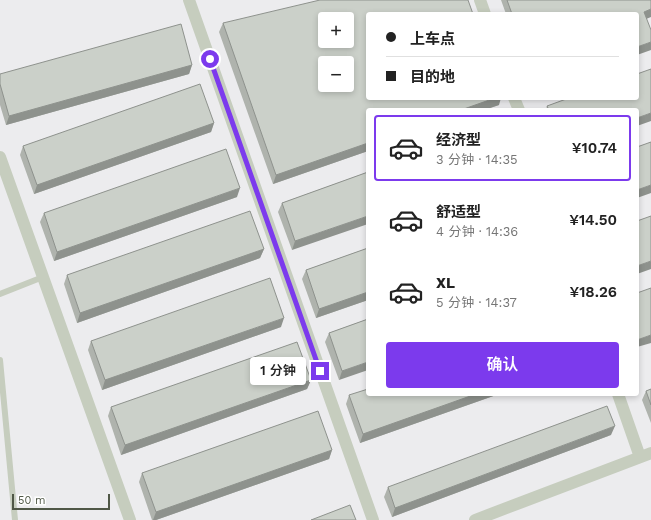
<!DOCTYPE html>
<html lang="zh">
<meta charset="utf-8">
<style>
body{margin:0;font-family:"Work Sans","Noto Sans SC",sans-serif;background:#f6f6f6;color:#222;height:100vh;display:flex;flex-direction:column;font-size:15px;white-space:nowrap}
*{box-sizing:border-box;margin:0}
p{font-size:13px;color:#767676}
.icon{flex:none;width:22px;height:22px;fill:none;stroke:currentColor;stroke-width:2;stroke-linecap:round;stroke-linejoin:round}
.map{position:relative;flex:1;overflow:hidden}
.drawer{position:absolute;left:366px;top:108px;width:273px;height:288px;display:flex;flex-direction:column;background:#fff;border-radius:4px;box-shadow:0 2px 6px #0003}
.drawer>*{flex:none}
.guide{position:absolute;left:366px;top:12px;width:273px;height:88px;border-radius:4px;box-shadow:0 2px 6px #0003;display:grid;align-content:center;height:88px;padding:0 20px;background:#fff}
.fabs{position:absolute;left:318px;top:12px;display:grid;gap:8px}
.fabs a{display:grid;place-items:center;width:36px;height:36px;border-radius:4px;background:#fff;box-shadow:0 2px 6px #0003;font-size:20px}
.scale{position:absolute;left:12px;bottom:10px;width:98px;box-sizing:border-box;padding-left:4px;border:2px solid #4f5746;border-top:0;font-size:11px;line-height:14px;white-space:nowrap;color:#4f5746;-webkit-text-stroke:3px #fff;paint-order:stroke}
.end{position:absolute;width:18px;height:18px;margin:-9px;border:5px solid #7c3aed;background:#fff;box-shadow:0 0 0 2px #fff}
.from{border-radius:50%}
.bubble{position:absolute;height:28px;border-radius:4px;background:#fff;box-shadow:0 2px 6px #0003;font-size:13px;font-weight:600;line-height:28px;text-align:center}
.guide b{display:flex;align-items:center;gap:14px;height:38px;font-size:15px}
.guide b+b{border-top:1px solid #e0e0e0}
.guide i{width:10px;height:10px;background:#222}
ul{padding:7px 0 0;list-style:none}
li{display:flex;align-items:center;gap:12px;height:66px;margin:0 8px 6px;padding:0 12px;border:2px solid transparent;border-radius:4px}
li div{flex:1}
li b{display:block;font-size:15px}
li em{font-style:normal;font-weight:600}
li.selected{border-color:#7c3aed}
li>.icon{width:36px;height:36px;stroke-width:1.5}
.cta{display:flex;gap:8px;margin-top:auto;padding:8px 20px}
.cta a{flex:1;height:46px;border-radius:4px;background:#7c3aed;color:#fff;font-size:16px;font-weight:600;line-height:46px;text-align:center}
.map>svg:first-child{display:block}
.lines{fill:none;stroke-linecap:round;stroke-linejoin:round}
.lane{stroke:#c6cdbe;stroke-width:6}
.street{stroke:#c6cdbe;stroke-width:12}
.wall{fill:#afb3ad}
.shaded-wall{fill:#8e928d}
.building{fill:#cbd0c9;stroke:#8e928d;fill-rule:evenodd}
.route{stroke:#7c3aed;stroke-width:5}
</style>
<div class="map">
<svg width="651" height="520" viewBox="0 0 651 520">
<rect width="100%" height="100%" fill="#ececee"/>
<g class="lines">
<path class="lane" d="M0,294l43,-17
M0,360l15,160"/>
<path class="street" d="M189,0l184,520
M480,0l5,14
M514,98l5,12
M0,157l130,363
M618,394l22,63
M475,520l176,-67"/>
</g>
<path class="wall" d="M501,0h150l-4,19 -10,-5h-131z
M223,23l276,82 -15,5h-116v41l-95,33 -54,-152z
M192,65l-3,9 -183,51 -6,-20v-31z
M547,106l90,4h-91z
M214,123l-3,9 -177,62 -14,-39 3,-9z
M368,172l-76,78 -14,-38 4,-9z
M237,197l-183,64 -14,-39 4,-9z
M368,248v52l-52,18 -14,-39 4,-9z
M264,249l-4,9 -183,65 -13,-39 3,-9z
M368,319l-29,61 -14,-38 4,-9z
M281,327l-179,63 -14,-40 3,-9z
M311,380l-4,9 -186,66 -13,-39 3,-9z
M651,389v34l-9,-23 4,-9z
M499,394l-139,49 -14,-39 3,-9z
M611,435l-219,82 -8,-20 4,-10z
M332,450l-3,9 -173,61h-4l-13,-38 3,-9z"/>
<path class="shaded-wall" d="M651,9v8l-10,4 3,-9z
M651,42v8l-14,5v-8z
M192,65l-3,9 -183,51 3,-9z
M495,98h6l-2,7 -15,5h-23z
M651,113v8l-14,5v-8z
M214,123l-3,9 -177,62 3,-9z
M368,143v8l-95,33 3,-9z
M651,185v8l-14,5v-8z
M240,188l-3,9 -183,64 3,-9z
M368,216v8l-76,26 3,-9z
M264,249l-4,9 -183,65 3,-10z
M651,261v8l-14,5v-8z
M368,292v8l-52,18 3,-9z
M284,318l-3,9 -179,63 3,-10z
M651,335v8l-14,4v-7z
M368,362v8l-29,10 3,-9z
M311,380l-4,9 -186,66 4,-10z
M476,394h23l-139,49 3,-9z
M615,426l-4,9 -219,82 3,-9z
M332,450l-3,9 -173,61h-3l3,-8z"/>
<path class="building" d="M320,0h148l5,14h-105v84h127l-34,12h-93v33l-92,32 -53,-152zM325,19h22v22h-22zM325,63h22v22h-22z
M507,0h144v9l-7,3 7,18v12l-14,5v-33h-125z
M181,24l11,41 -183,51 -9,-32v-10z
M651,69v44l-14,5v-8h-88l-2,-4 22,-8h68v-24z
M200,84l14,39 -177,62 -14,-39z
M651,142v43l-14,5v-43z
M226,149l14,39 -183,64 -13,-39z
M368,172v44l-73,25 -13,-38z
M250,211l14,38 -184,64 -13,-38z
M651,216v45l-14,5v-45z
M368,248v44l-49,17 -13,-39z
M270,278l14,40 -179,62 -14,-39z
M651,288v47l-14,5v-47z
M368,319v43l-26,9 -13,-38z
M297,342l14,38 -186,65 -14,-38z
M368,389v5h108l-113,40 -14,-39z
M651,389v16l-5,-14z
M607,406l8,20 -220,82 -7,-21z
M318,411l14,39 -176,62 -14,-39z
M350,505l6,15h-45z"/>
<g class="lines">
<path class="route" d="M210,59l110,312"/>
</g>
</svg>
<div class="fabs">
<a>+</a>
<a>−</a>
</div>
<div class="scale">50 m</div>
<i class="end from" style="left:210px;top:59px"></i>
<i class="end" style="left:320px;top:371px"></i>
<div class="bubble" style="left:250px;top:357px;width:56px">1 分钟</div>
<div class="guide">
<b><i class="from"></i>上车点</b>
<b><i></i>目的地</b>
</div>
<section class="drawer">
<ul>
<li class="selected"><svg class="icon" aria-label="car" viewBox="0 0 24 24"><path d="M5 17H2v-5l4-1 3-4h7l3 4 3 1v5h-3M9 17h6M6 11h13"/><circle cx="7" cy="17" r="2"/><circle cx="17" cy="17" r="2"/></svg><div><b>经济型</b><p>3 分钟 · 14:35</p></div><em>¥10.74</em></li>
<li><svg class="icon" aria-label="car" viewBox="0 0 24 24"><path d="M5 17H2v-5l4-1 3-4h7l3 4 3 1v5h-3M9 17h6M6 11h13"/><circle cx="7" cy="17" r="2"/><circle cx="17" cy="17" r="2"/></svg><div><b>舒适型</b><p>4 分钟 · 14:36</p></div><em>¥14.50</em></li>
<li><svg class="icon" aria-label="car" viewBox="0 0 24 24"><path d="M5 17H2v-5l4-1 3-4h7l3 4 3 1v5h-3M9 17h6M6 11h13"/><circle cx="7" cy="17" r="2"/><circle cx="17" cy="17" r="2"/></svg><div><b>XL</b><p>5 分钟 · 14:37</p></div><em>¥18.26</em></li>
</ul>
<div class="cta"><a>确认</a></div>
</section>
</div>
